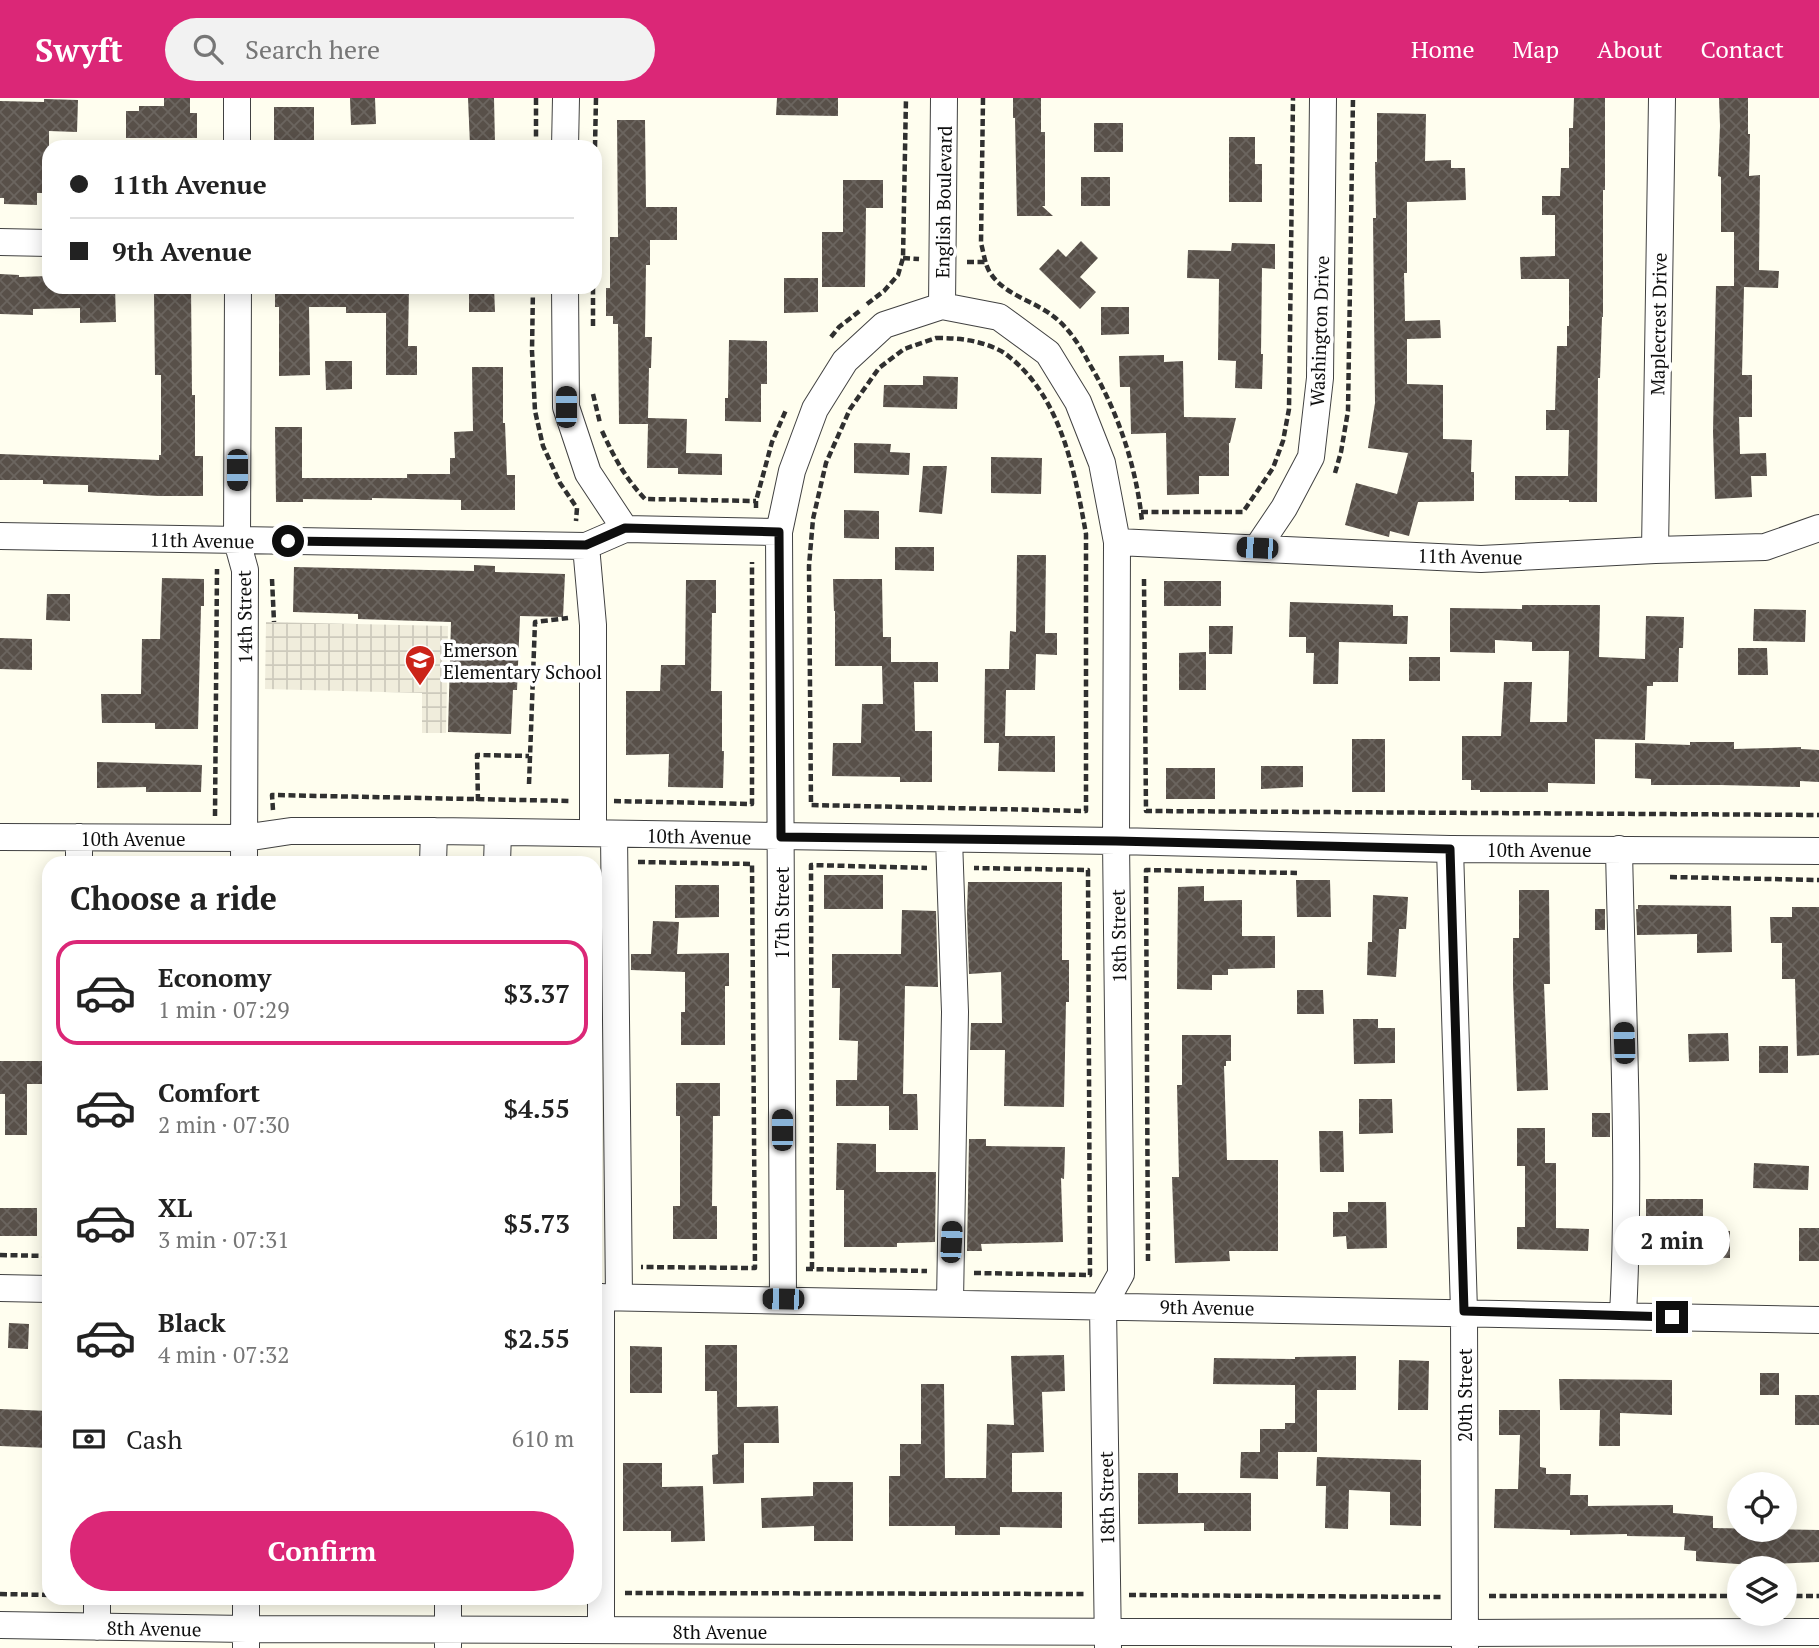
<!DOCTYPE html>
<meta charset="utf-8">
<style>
body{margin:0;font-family:"PT Serif",serif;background:#f2f2f2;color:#222;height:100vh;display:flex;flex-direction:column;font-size:26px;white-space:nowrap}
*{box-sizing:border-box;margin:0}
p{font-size:23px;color:#767676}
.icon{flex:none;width:38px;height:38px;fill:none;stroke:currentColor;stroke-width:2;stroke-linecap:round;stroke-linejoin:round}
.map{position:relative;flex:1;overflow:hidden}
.drawer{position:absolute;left:42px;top:758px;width:560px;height:749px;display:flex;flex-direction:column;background:#fff;border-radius:21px;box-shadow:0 4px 18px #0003}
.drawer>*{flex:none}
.banner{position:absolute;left:42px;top:42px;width:560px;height:154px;border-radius:21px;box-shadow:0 4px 18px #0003;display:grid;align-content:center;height:154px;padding:0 28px;background:#fff}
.tools{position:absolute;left:1727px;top:1374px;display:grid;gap:14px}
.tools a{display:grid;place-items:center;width:70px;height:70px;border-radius:50%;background:#fff;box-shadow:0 4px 18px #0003;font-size:35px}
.end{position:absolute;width:32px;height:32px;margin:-16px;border:9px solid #0e0e0e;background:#fff;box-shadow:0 0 0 4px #fff}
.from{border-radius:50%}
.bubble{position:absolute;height:49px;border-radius:24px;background:#fff;box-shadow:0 4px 18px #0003;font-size:23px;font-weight:800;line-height:49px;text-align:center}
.car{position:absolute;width:21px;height:42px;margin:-21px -10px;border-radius:9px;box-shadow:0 0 5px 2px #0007;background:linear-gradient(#222 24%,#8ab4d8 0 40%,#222 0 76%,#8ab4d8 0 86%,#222 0)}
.banner b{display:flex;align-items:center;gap:24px;height:66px;font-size:26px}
.banner b+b{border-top:2px solid #e0e0e0}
.banner i{width:18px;height:18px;background:#222}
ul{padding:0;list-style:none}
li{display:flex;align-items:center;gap:21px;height:105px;margin:0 14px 10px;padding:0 14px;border:4px solid transparent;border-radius:21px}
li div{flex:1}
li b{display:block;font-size:26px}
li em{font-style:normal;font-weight:800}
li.on{border-color:#db2777}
li>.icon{width:63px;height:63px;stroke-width:1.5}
h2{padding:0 28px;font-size:32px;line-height:84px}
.pay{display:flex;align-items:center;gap:18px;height:77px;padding:0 28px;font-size:26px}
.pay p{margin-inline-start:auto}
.cta{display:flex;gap:14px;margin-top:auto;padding:14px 28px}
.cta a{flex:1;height:80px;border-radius:42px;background:#db2777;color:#fff;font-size:28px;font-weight:800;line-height:80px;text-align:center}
header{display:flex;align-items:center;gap:42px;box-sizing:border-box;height:98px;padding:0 35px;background:#db2777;color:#fff}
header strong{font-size:33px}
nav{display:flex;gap:38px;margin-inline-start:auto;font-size:24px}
.search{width:490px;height:63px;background:#f2f2f2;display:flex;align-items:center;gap:18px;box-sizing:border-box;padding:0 24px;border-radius:38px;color:#767676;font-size:26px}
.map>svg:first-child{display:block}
.plaza{fill:url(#plaza-grid)}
.building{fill:url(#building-cross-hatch)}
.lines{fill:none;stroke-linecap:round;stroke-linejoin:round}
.minor-casing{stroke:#414141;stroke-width:28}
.path{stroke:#303030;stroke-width:4.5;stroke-dasharray:7 3.5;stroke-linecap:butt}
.minor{stroke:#fff;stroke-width:26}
.route{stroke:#0e0e0e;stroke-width:9}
.labels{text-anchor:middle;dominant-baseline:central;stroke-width:7;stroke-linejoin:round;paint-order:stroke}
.street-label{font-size:19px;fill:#0e0e0e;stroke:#fff}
.poi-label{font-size:19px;fill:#0e0e0e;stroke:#fff;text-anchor:start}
</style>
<header>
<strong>Swyft</strong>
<div class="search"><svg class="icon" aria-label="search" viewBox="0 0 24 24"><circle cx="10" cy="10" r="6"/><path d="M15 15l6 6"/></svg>Search here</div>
<nav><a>Home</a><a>Map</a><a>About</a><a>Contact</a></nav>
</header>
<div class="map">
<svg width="1819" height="1550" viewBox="0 0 1819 1550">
<defs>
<pattern id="plaza-grid" width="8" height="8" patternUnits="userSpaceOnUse" patternTransform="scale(1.75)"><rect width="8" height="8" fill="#f0eddc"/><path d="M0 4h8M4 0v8" fill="none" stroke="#cdcabc"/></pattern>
<pattern id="building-cross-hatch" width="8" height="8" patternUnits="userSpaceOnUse" patternTransform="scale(1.75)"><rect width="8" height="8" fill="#585049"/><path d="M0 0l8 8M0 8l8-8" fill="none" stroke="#6b655f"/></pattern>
</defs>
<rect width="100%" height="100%" fill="#fffeef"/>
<path class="plaza" d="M266,524l182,4 -2,107h-24v-40l-157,-4z"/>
<path class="building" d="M164,0h26v15h7v25h-71v-27h13v-5h25z
M350,0h25l1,26 -25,1z
M468,0h26l1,46 -25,1z
M777,0h61v18l-62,-1z
M1013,0h28v34h4v74h-3l11,10h-36l-2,-98h-2z
M1574,0h31v92h-2v127h-1l-2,61h-2l-1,124h-28v-2h-54v-24h53l1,-46h-23v-20h9l2,-64h10v-20h2v-47h-48l-1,-22 35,-1v-41h-13v-19h18l1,-28h8v-40h4z
M1719,0h29v36h2l-1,42 11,-1 -1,95 20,1 -1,17 -34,-1 -2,88h10v42h-13l1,37 26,-1 1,23h-16l1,21 -37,2 -2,-68 3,-145h18v-54h-13v-55l-3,-1 2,-50z
M44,1l34,1 -1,32 -28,-1v62h-12v12l-33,-1v-6h-4v-97l44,1z
M274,9h40v37h-40z
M1377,15l49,1 -1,47 26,-1v8h14l1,32 -59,2v71h-3l1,48 35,-1 1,18 -34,1v45l36,1v54l29,1 -1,32h3v29l-56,1 -9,34 -19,-5 -1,6 -44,-12 11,-42 41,11 11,-41 -40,-5 7,-45 -2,-185h3l-1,-56h2z
M617,22h28l1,87h31v33h-27v25h-4l-1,72h7l-1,31h-2l-1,50 39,1 -1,34 36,1v21l-44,-1v-6h-31l1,-44h-29l-1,-100h-5v-8h-7v-28h4v-51h8z
M1094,25h29v29h-29z
M1229,39h26v27h7v38h-33z
M1081,79h29v29h-29z
M843,82h40v28h-17l-1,79h-43v-55h21z
M1081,143l17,17 -18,19 16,15 -16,17 -41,-40 19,-20 8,8z
M1232,145l43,1v25l-13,-1 -1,86h2l-1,35 -27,-1 1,-27 -18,-1 1,-81 -32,-1 1,-28 43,1z
M0,176l19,1v2l30,-1v11h66l1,35 -36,1v-15l-47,1v6l-33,-1z
M784,180h34v34l-34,1z
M163,189h28l1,108h3v61h8v40h-44l-71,-4v-7l-45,-1v-4h-43v-26l159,6v-5h2v-80h-6l-1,-82h9z
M275,189h134l-1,59h9v29h-31v-62h-40v-6h-37l1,68 -31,1v-69h-4z
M469,189h25l1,25h-26z
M1101,209h28v27l-28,1z
M729,242l38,1v43h-6v38l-36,-1v-23h3z
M1164,257v7l19,-1 1,56 52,1 -6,25h-1v33h-30v18l-32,1 -1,-62 -35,1 -1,-47h-10l-1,-31z
M325,263h27v28l-26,1z
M472,269h31v56h2l2,52h8v35h-54v-10l-89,-2v2l-69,-1v3h-27l-1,-75h27v51h105v-4h43v-16h5l-1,-26 19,-1z
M923,278l35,1 -1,32 -74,-2 1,-22h39z
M854,345l37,1 -1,8 20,1 -1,22 -55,-2z
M991,359l51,1 -1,36 -50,-1z
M923,368h24l-5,48 -23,-2z
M844,412l35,1v28l-35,-1z
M895,449h39v24l-39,-1z
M1017,457h29l-1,78h12v22l-21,-1 -1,36h-29l-1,46h50v36l-57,-1 1,-28h-15l1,-74h24l1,-38 6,1z
M474,467l21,1v6l70,2 -2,43 -43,-1 -3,74h-4l-2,44 -63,-2 3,-110 -93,-3v-5l-65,-2 1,-45 180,4z
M162,480l42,1v27h-3l-3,123h-43v-6h-53l-1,-29h40l1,-55h18z
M833,481h49l1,58h8v25h47v20h-24l1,49h17v51h-32v-5l-68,-1 1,-33h28l1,-39h21l-1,-38h-47v-55h-1z
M686,482h30v33h-4l-1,78h11v60h2l-1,37 -55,-1 1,-33 -43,1v-64h34l1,-26h24z
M1164,483h57v25h-57z
M47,496h23v27l-24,-1z
M1290,504l103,3v11h15l-1,28 -68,-2 -1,42h-25l1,-31h-8v-16h-17z
M1522,507h78l-1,52 46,2 1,-43 38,1 -1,31h-4l-1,34h-25v4h-6l-2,54 -50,-1v45l-47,-1v9h-68v-2h-9v-10h-9v-44h39l3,-54h28l-2,40h37l2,-71h-37v-9l-37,-2v13l-45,-1v-44l72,1z
M1754,511l52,1 -1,32 -52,-1z
M1209,528h24l-1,28h-23z
M0,540l32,1v31l-32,-1z
M1738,550h29l1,27h-30z
M1206,554v38h-27v-37z
M1409,559h31v24h-31z
M1352,641h33v53h-33z
M1690,644h44v7l67,-2v2l18,1v32l-19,-1v6l-79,-2h-70v-6l-16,-1v-35l55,2z
M97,664l105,3 -1,27h-55v-5l-49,1z
M1261,668h42v21l-42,2z
M1166,670h49v31h-49z
M824,777h59v34h-59z
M1296,782h34l1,37h-34z
M968,784h94v78h7v42h-3l-2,105 -60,-1 1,-56h-35l1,-27h31l-1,-51 -32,2 -2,-62z
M675,787h44v32l-44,1z
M1204,788v15l38,-1v36h33v32l-47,1v6h-16v15l-35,-1 1,-102z
M1519,792h30l1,94h-6l4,106 -31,1 -4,-107v-46h6z
M1373,797l35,2 -2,32h-7l-3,48 -29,-2 1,-33h4z
M1638,807l93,1 1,46 -35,1v-19l-60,1 -1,-26h2z
M1792,809h27v148l-22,1 -2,-77h-13v-36h-11l-1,-26h22z
M1595,811h10v21h-10z
M902,812l34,1 2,76 -33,-1 -2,108h14l1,36h-29v-24h-53v-26h21l1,-39 -19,-1 1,-52h-8v-34h69z
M653,823l26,1 -2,32 52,-1v33h-4v59h-44v-33h4v-40l-54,-2v-16h20z
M1297,892h26l1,24h-27z
M1353,921h25v9h17v35l-41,1z
M1728,935l1,28 -40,1 -1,-28z
M1182,937h49v26h-5v5h-2l3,94h51v91h-49l1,10 -55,2 -3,-86h7l-2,-92h5z
M1759,948h29v27h-29z
M0,963h49v23h-22v51h-22v-41h-5z
M676,985h44v33h-7l-1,90h5v33h-44v-33h7v-90h-4z
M1359,1001h33l1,34 -34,1z
M1592,1015h18v24h-18z
M1517,1030h28v35h11v65l33,1 -1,22 -71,-2v-22h8v-61h-8z
M1319,1033h24l1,41h-24z
M969,1041h17v7l79,1 -1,32 -3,-1 2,64 -82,2 1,7h-15z
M837,1045l39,1v28h60l-1,70 -38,1v4h-53v-57h-8z
M1754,1065l55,3 -1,24 -55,-2z
M1646,1101h57v31l27,1v27l-32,-1v-2h-52z
M1348,1104h38l1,46 -40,1 -1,-13 -13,1v-25h15z
M0,1110h37v28h-37z
M1799,1130h20v33h-20z
M9,1225l20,1 -1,25 -20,-1z
M705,1247h32v62l41,-1 1,37h-35v40l-31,1 -1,-29 6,-1 -1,-63h-12z
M630,1248l32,1v46h-32z
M1064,1257l1,36 -23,1 2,60 -32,1v39h50v36l-62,-1v8h-45v-9h-66v-50h11v-32h21v-60h23l1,94h41l1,-54 27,1 -3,-69z
M1356,1258v34h-39v62h-39v27l-38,-1 1,-26h19v-23h25v-6h10v-38l-82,-1 1,-26 81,1v-2z
M1399,1262l30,1 -1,49h-30z
M1760,1275h19v22h-19z
M1559,1281l113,1v35l-52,-2v33h-21l1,-36h-40z
M1795,1297h24v30h-24z
M0,1311l49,2v37l-49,-2z
M1499,1312h41v57l6,1v6h25l-1,21h18v11l85,-1v8l40,3v12l106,2v32l-67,3 -56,-4v-10l-12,-1 1,-13 -58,-1v-2l-57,1v-5l-76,-2 1,-39h23l2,-54h-21z
M1317,1359l104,3v66l-31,-1v-33l-41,-2 -1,39 -23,-1 1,-42h-10z
M623,1365h39v24l41,-1 2,55 -34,1v-11h-48z
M1138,1375h40v20h73v38h-47v-8l-66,1z
M813,1384h40v59h-39v-15l-52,2 -1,-30 52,-2z"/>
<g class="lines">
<g class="minor-casing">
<path id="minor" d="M237,0v49
M565,49l1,-49
M0,144l49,1
M238,189l-1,254 8,29 -1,293
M565,189l1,120 22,66 37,56
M942,208l2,-208
M0,438l586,10 39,-17 154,3
M1117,444l364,17 174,-9 110,-3 54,-19
M586,448l7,79v208
M1257,450l27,-40 27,-51 9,-79 3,-280
M1655,452l7,-452
M614,736l5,463
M0,739l244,1 47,-7h143l682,10 334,8 369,2
M79,739v26
M949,741l6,173 -5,290
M1450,751l14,462 1,337
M1619,751c3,156 12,311 4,466
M433,765l1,-32
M497,765l1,-31
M0,1190l49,1
M595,1199c408,5 816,13 1224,23
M783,1201l-4,-767 13,-61 23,-62 30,-48 39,-36 58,-19 57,11 49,36 30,49 24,61 15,79 -1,299 5,433 -18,32 5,342
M448,1500v48
M0,1527l246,4 1219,4 354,-1
M97,1529v-29
M601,1532v-333
M246,1550v-50"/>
</g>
<path class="path" d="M983,0l-2,145c3,11 4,23 10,31 14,21 43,27 62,42 16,12 27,30 36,47 29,49 47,102 53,158
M536,49v-49
M595,49l1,-49
M903,160l16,1
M967,164h18
M533,189l-1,64 3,60 8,35 17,37 17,25 -1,13
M867,206l17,-13 14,-16 5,-17 3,-160
M593,228v-39
M831,239l8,-10 22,-17
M936,240c22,0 43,2 63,12 5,2 9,6 13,9 50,42 63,114 74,175v277l-275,-6 -2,-239 4,-47 13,-56 24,-54 29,-41 25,-19z
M593,296l7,29
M602,333c12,26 23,47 43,68l111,2
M1335,375l6,-21 7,-41 5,-313
M756,410v-7l16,-59 14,-32
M1141,414h102l30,-44 10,-27 6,-32 4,-311
M272,481l2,43
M1144,481l2,232 673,4
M529,686l6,-162 33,-4
M478,703l-1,-46 52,1
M614,703l138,3v-242
M273,712l-1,-15 299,6
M215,718l2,-247
M456,762h19
M519,762l72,1
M638,764l114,2 3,404 -114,-1
M1670,779l149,3
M0,1157l49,1
M1148,1163l-2,-391 151,3
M806,1171l121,2
M812,1171l-1,-404 116,3
M974,1175l116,2 -2,-405 -114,-2
M625,1495l460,1
M0,1496l49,1
M1129,1497l313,2
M1489,1498h251
M1785,1498h34
M213,1500v3"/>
<use href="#minor" class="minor"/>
</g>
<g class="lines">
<path class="route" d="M288,443l298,4 39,-17 154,4 2,305 335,4 334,8 14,462 208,6"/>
</g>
<defs>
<g id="school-pin" transform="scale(1.575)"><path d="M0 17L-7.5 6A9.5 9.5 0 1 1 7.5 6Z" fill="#cb2419" stroke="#fff"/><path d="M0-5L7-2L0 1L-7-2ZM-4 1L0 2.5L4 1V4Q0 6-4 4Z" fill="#fff"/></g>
</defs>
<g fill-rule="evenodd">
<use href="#school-pin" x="420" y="562"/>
</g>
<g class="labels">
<g class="street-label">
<text transform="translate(943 104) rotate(-89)">English Boulevard</text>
<text transform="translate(1658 226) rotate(-89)">Maplecrest Drive</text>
<text transform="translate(1319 233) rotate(-88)">Washington Drive</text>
<text transform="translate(202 442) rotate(1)">11th Avenue</text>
<text transform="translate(1470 458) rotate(1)">11th Avenue</text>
<text transform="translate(244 519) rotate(-91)">14th Street</text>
<text transform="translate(699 738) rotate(1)">10th Avenue</text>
<text x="133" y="740">10th Avenue</text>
<text x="1539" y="751">10th Avenue</text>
<text transform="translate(781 815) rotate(-90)">17th Street</text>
<text transform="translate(1118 838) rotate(-91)">18th Street</text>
<text transform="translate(1207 1209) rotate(1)">9th Avenue</text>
<text transform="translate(1464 1297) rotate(-90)">20th Street</text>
<text transform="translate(1106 1400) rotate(-91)">18th Street</text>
<text transform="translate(154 1530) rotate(1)">8th Avenue</text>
<text x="720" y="1533">8th Avenue</text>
</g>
<g class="poi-label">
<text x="443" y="551">Emerson<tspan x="443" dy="22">Elementary School</tspan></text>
</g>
</g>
</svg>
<div class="tools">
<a><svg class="icon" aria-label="locate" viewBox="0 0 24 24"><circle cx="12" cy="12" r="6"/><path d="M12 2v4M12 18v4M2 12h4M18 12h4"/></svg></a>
<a><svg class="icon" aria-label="layers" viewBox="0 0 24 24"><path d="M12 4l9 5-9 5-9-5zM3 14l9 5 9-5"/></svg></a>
</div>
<i class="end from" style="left:288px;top:443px"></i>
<i class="end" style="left:1672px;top:1219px"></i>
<div class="bubble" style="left:1614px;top:1118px;width:116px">2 min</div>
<i class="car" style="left:566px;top:309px;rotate:0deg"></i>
<i class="car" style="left:237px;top:372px;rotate:180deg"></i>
<i class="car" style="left:1257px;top:450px;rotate:273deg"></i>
<i class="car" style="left:1624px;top:945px;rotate:358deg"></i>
<i class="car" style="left:782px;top:1032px;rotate:0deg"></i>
<i class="car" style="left:951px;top:1144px;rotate:3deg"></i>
<i class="car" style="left:783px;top:1201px;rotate:271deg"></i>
<div class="banner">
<b><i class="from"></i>11th Avenue</b>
<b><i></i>9th Avenue</b>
</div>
<section class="drawer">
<h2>Choose a ride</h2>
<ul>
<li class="on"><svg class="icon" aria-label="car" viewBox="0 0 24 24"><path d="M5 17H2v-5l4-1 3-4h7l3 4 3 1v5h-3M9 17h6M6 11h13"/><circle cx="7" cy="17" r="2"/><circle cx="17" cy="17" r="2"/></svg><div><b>Economy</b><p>1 min · 07:29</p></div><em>$3.37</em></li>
<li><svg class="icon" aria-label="car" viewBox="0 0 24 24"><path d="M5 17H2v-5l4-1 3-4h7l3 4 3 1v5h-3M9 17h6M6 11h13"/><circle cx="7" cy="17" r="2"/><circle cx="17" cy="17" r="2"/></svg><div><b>Comfort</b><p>2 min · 07:30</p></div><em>$4.55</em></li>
<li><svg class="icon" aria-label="car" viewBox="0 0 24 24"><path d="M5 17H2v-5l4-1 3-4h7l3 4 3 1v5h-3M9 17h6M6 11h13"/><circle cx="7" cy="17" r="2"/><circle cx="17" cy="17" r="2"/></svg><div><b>XL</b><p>3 min · 07:31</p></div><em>$5.73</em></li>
<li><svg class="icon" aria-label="car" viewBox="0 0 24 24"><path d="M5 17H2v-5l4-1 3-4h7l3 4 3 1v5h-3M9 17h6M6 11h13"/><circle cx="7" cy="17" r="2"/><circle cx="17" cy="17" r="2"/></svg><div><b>Black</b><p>4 min · 07:32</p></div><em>$2.55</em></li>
</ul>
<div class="pay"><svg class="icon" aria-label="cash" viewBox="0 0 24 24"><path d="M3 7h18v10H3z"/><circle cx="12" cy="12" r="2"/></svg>Cash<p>610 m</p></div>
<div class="cta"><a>Confirm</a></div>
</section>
</div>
